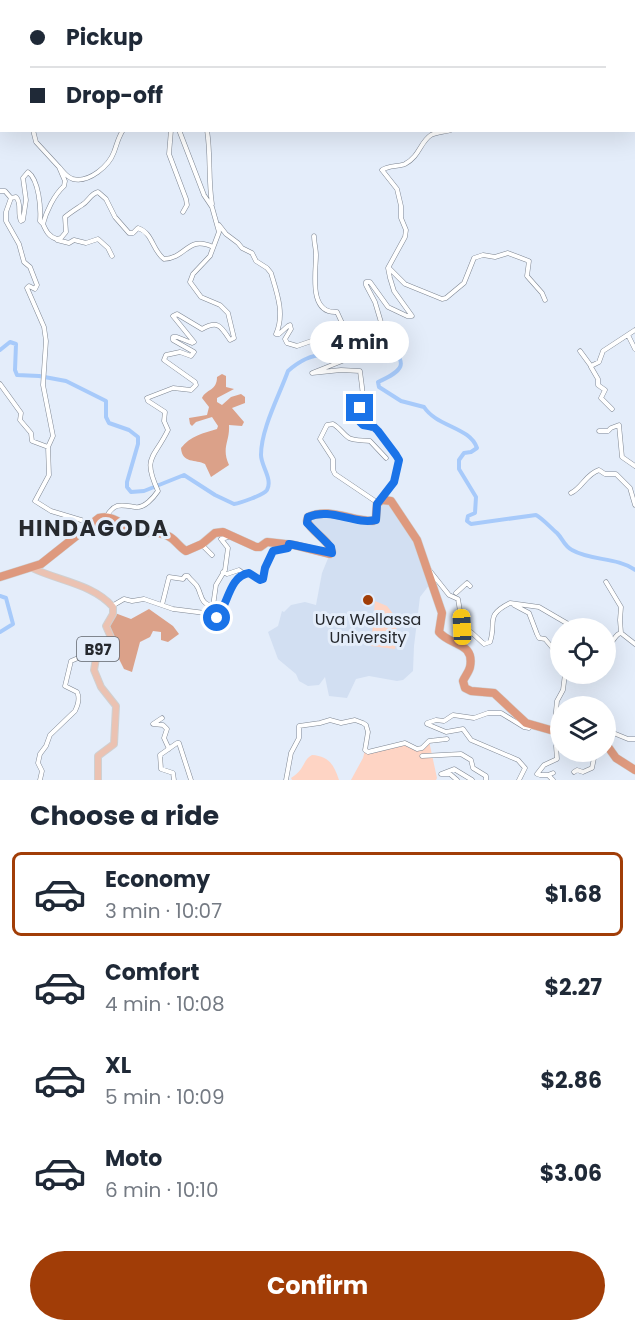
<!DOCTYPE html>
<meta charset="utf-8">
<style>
body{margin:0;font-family:Poppins,sans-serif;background:#f2f2f3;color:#1f2937;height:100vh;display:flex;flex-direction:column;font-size:22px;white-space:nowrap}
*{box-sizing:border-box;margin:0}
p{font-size:20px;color:#747a83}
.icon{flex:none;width:33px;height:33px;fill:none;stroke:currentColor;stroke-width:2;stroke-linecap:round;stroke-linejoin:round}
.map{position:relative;height:780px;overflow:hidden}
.sheet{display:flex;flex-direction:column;background:#fff;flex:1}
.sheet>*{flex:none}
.banner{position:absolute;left:0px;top:0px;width:636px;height:132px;box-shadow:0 6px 24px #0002;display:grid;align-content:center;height:132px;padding:0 30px;background:#fff}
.tools{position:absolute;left:550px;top:618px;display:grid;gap:12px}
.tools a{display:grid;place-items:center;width:66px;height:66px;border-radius:50%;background:#fff;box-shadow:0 6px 24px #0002;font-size:30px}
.end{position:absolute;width:27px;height:27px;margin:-14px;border:8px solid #1a73e8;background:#fff;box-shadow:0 0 0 3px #fff}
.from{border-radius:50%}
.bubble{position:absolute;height:42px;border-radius:21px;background:#fff;box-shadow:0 6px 24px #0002;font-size:20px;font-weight:700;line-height:42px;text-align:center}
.car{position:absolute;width:18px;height:36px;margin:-18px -9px;border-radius:8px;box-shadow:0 0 4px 2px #0007;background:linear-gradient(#f5c518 24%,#345 0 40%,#f5c518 0 76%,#345 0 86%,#f5c518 0)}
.banner b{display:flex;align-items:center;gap:21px;height:57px;font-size:22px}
.banner b+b{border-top:2px solid #e0e1e3}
.banner i{width:15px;height:15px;background:#1f2937}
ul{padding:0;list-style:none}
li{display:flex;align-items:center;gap:18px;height:84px;margin:0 12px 9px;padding:0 18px;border:3px solid transparent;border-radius:9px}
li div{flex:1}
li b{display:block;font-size:22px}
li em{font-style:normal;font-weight:700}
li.active{border-color:#a13d07}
li>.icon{width:54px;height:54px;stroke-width:1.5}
h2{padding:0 30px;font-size:27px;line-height:72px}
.button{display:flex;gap:12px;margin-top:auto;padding:12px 30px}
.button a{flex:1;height:69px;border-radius:36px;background:#a13d07;color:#fff;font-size:24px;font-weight:700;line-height:69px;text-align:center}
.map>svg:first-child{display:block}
.built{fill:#d2dff2}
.green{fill:#fed4c4}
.forest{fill:#dba189}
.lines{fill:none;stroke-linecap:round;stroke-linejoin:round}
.river{stroke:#a7cafa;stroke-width:4}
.minor-casing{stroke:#7e8692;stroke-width:5}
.major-casing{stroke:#cfd0d1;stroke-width:8}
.highway-casing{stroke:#cfd0d1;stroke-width:9}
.minor{stroke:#fff;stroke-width:4}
.major{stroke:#ebc2b2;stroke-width:6}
.highway{stroke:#de997e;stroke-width:8}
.route{stroke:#1a73e8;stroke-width:8}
.poi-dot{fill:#a13d07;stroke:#e4edfa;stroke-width:2}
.labels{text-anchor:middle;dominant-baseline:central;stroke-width:6;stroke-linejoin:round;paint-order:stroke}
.shield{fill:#e4edfa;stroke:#5f646b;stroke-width:1.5}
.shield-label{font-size:15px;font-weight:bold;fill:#26292e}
.poi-label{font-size:16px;fill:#26292e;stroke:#e4edfa}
.district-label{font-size:22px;font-weight:bold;letter-spacing:1.5px;fill:#26292e;stroke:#e4edfa}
</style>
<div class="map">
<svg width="635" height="780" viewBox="0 0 635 780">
<rect width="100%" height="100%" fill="#e4edfa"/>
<path class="built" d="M382,503l8,1 21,27 19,53 -10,13 -6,49 -1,25 -10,9 -6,1 -28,-5 -13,3 -9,19 -18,-2 -4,-19 -6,8 -11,1 -9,-5 -3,-7 -18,-15 -10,-27 10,-6 4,-15 2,1 7,-7 14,-3 11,3 6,-32 7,-17 3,-1 -20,-28 -2,-7 2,-2 25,-2 37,7 5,-17z"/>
<path class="green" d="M375,601l12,5 10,13 -2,30 -24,-3z
M429,741l8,37 -1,2h-85l12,-22 2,-8 1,1 39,-8 14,6z
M312,755c17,1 22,10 27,25h-47l-1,-2c14,-8 12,-19 21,-23z"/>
<path class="forest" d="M222,374l4,2v11l8,2 -17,9v4l5,3 9,-8 10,-3 4,3v6l-13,5 12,14 -2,4 -13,-1c1,17 -8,22 0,40l-18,12 -6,-13c-9,-5 -23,0 -24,-16 9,-12 23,-15 36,-19l1,-3 -6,-9 -16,5 -4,4 -2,-2 -1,-6 18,-3 2,-8 -7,-9c4,-9 15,-7 15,-21z
M149,609l24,17 6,8 -11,8 -7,-2v-8l-8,-1 -3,6 -10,5 -8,30 -8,-3 -11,-22 3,-9 -4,-4 -4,-9 7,-12 16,6z"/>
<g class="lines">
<path class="river" d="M0,350l10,-8 6,2 -1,26 2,5 22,1 27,5 40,20v16l3,6 20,7 9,7v7l-11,38v5l4,5 13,-1 40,-16 31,20 19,9c6,-1 30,-9 33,-14 6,-11 -6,-24 -6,-35 0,-26 18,-59 27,-84 9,-8 22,-16 35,-16 5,-1 9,1 14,0 5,-1 9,-4 14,-5 12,0 18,1 27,-8l8,1c25,21 16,28 -8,39l1,5 22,14 23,6c13,20 46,20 53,41l-6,4 -7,1 -5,7v9l17,28 -1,16 -7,3 -1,5 4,3 65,-9c6,3 15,13 21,18 6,6 7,13 15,17 19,11 45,7 63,20
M0,596l6,2 7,26 -13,8"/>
<g class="minor-casing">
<path id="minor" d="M166,0v2
M174,0v2
M458,0l2,2
M117,2v-2
M489,2l2,-2
M0,14l2,1
M634,23h1
M0,93h2
M33,130l3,12 23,25
M171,130l-2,24 17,45 1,6 -4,7
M207,130c4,25 1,49 5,74
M0,191h5l6,7
M43,224c3,7 6,13 14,15l4,-1 5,-6 -1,-15c6,-5 11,-8 17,-12 7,-4 8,-11 16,-13l8,7 9,18 14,16h4l5,-5c15,5 14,22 26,31 23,-1 23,-24 49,-12
M219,225l7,9 12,9 4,5 10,5 4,8 11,7 4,5c6,20 14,41 5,61h3l9,-8 2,-1 1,4 -6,10 2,4 10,3 29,-10 22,2 10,-4 27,1
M314,236c0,6 2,13 2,19 0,17 -8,59 21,57l6,13 -16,10
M57,240l12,3 5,-3 12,3 12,-4 10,9 4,8
M389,268l16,16 37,15 4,-1 18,-15 10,-25 9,-3 12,2 13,-4 21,8 -2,15 15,17 3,7
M628,335l7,14
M580,351l11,15 8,-4 4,-11 32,-21
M591,367l7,12v6l7,5 -4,8 11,11
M0,384l21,29 -1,7 11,13 1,8 16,6
M599,431h9l3,-3 8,-3 3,32 13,9
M571,493c11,-5 15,-19 28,-23l6,4h11l14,14 5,17
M380,501l14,-19 5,-22 -21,-29c-5,-4 -13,-3 -17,-8 -5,-7 1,-16 2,-23 0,-9 -2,-20 -3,-29l-19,-1 -29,3 73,-29 5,-4 -7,-11 -8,-27 -9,-17v-3h4l18,25 19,9h5l-18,-25 -4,-13 -2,-10 17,-31 1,-7 -5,-12v-12l-4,-17 -15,-19c7,-5 16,-3 23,-6 15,-8 15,-22 26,-29 6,-3 14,-3 20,-5
M378,503l-43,-29 -2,-4v-11l-13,-20 7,-14 6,-1c6,3 10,10 16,14 6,3 14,2 21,3l16,17
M106,517c9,-15 15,-12 29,-10 9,2 19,-10 23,-16 -16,-35 -4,-32 10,-61l-4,-9 1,-9 -17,-11 -1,-3 26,-10 18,2 5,-5 -1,-3 -31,-22 2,-5 14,-3 11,4 3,-4 -21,-12v-3h4l15,6 2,-1 -21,-26 4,-2 25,15c16,-9 19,-3 28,11l4,-2 -6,-25 -8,-8 -19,-8 -11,-15 3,-8 17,-18 9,-24 -7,-25 -8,-12 -25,-65
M91,523l-40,-12 -16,-10 14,-26 -1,-28 5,-11 -10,-51 3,-44 -2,-14 -17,-39 2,-2 6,3 2,-4 -7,-18 -6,-5 -5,-18 -13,-23v-9l5,-14 5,-1c6,6 1,16 5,24l2,-1 3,-20 -3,-22 5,-6c11,8 13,36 12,49l3,3c3,-12 11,-29 21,-38l1,-5 -6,-14c4,4 7,10 14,12 16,4 36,-13 41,-27 3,-8 4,-14 9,-22
M202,545l10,10
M430,571l19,24 9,4 5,30 8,3 13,12 6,-2c7,-20 -6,-26 20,-39l29,4 36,21
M223,572l4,2 12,-4 5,4
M606,582l15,25 -1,13 1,13
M456,593l11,-10 3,3
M162,605l7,-28 14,2 2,-3h3c3,5 8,7 10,12 4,9 3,16 15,18l3,-21 9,-15 3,-22 -7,-9 11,-3
M514,605l15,8 8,21 2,4 6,1 16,19
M112,606l12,-7 8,2 12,-2 29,10 32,4 7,5h5
M217,618c11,-12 12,-42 32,-45l13,7 10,-28 11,-4h5l1,-3
M606,646c8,-2 8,-12 15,-13l14,11
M162,718l-9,6 10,1 4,4 -3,9 5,11
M554,730l3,-29 6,-11 2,-16
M606,730l22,9h7
M422,756l39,-2 10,6 2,8 13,8v4
M574,772l3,-2 6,2 9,-4 2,-10 3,-6
M553,773l-5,2 5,5
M548,775h-8l-3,-1 7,-9 13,-6 -1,-13 5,-4
M40,780l2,-9 -4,-8 2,-9 6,-8 4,-11 25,-24c3,-6 5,-13 2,-19l-12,-6 6,-25 26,-11
M174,780l-1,-7 -12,-4 -1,-14 17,-12h2l12,37
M286,780l5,-27 8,-15v-12l21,-3 10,-3 11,3 14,-3 8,3 3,2 2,7 -3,18 3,2 37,-9 12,6 5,-1 7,-7 18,-2
M457,780l-7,-6h-9l13,-5 18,11
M519,780l6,-12 -7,-8 -47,-20 -8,-11 -17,3 -19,-8v-1l9,-3 8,1 9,-6 21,3 14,-5h13l23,14 5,1 1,-3"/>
</g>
<g class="major-casing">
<path id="major" d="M32,568c27,13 61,16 81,39v7l-7,12 7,16 -15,5 -4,23 7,17 15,19 -2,38 -16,12v24"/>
</g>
<g class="highway-casing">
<path id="highway" d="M0,577l41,-13 58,-46c17,-4 25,11 40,14 10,2 19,-1 29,4 7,3 11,11 18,15l16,-7 13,-11 8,-1 33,15h4l7,-5 27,3 36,9 2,-2c-4,-14 -20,-19 -25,-31l1,-4c21,-10 43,4 65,4l3,-3 1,-14 5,-4 9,1 26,39 25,73 -3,19c11,14 36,10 31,35 -1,5 -5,9 -7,14l2,7 6,3 23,2 32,30 35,10
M606,744l10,14 19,12"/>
</g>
<use href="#minor" class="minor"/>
<use href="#major" class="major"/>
<use href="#highway" class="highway"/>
</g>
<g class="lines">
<path class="route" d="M217,618c11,-13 12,-42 32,-45l11,7 3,-1 2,-11 8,-17 15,-3 1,-4 5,1 38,8 -1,-6 -24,-24 1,-6c23,-10 46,8 68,3l1,-16 17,-22 5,-22 -3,-5 -18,-24 -4,-4 -11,-2 -3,-3v-14"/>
</g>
<circle class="poi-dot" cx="368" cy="600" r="6"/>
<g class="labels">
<rect class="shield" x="77" y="637" width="42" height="24" rx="4.5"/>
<g class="shield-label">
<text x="98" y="649">B97</text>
</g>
<g class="poi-label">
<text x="368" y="619">Uva Wellassa<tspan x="368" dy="18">University</tspan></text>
</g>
<g class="district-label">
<text x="94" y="528">HINDAGODA</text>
</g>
</g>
</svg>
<div class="tools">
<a><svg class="icon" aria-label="locate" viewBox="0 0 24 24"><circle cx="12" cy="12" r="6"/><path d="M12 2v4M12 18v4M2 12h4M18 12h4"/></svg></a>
<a><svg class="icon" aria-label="layers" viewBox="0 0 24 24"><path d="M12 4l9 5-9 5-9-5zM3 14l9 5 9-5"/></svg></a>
</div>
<i class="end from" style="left:217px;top:618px"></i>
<i class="end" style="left:360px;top:408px"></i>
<div class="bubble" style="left:310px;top:321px;width:99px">4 min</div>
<i class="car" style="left:462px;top:627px;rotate:357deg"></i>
<div class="banner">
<b><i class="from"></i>Pickup</b>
<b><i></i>Drop-off</b>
</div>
</div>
<section class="sheet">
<h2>Choose a ride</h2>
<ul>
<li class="active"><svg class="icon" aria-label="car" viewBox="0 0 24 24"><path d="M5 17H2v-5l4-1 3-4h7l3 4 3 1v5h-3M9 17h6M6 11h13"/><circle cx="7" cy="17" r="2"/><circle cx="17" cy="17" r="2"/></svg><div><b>Economy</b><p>3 min · 10:07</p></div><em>$1.68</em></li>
<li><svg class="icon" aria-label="car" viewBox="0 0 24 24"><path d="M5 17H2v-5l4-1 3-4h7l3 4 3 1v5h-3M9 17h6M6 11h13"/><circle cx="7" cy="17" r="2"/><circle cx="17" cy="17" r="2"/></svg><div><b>Comfort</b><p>4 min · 10:08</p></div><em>$2.27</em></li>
<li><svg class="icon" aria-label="car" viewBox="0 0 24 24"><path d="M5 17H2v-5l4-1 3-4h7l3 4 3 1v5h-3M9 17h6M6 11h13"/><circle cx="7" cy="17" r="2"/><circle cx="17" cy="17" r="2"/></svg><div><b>XL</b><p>5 min · 10:09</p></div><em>$2.86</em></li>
<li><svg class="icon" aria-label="car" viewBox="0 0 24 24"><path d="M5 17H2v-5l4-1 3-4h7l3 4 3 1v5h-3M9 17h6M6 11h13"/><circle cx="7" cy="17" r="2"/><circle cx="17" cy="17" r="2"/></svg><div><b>Moto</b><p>6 min · 10:10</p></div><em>$3.06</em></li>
</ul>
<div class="button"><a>Confirm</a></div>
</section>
